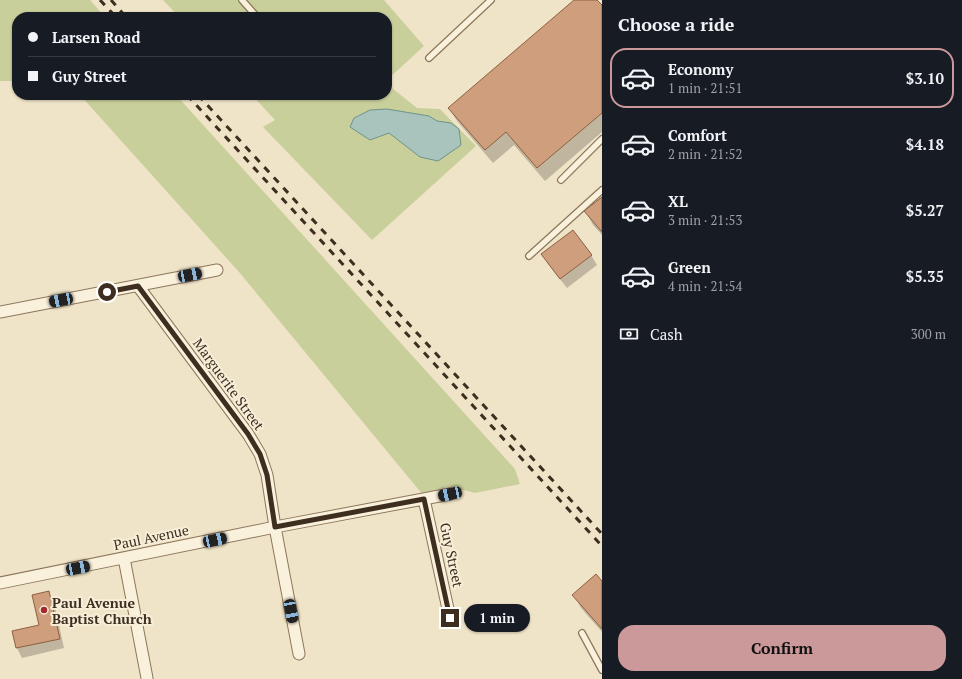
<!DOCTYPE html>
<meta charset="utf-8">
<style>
body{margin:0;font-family:"PT Serif",serif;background:#242831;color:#f1f3f6;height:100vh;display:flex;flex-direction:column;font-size:15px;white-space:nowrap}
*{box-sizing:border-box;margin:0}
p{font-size:13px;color:#9ea1a6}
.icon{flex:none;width:22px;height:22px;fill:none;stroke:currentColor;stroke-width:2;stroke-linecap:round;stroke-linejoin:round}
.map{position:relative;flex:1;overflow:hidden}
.drawer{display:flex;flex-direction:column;background:#171b24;width:360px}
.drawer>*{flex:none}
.guide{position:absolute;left:12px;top:12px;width:380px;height:88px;border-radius:16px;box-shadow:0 1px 3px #0004;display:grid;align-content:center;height:88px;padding:0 16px;background:#171b24}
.end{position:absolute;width:18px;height:18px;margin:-9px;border:5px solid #3d2e20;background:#fff;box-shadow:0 0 0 2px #fff}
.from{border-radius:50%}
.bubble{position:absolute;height:28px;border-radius:14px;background:#171b24;box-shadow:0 1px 3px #0004;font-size:13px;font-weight:700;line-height:28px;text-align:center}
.car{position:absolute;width:12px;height:24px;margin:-12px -6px;border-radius:5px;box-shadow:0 0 3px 1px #0007;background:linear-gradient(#222 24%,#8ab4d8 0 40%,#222 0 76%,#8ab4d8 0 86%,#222 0)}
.guide b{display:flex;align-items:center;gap:14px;height:38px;font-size:15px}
.guide b+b{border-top:1px solid #363941}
.guide i{width:10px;height:10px;background:#f1f3f6}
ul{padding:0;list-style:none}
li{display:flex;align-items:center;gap:12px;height:60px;margin:0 8px 6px;padding:0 8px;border:2px solid transparent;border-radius:16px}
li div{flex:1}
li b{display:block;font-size:15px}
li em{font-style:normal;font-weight:700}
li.selected{border-color:#cc999b}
li>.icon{width:36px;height:36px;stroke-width:1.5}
h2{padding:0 16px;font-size:18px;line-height:48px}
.pay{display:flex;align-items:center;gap:10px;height:44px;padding:0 16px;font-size:15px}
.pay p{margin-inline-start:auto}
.button{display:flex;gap:8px;margin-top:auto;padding:8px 16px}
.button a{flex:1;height:46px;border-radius:16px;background:#cc999b;color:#111;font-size:16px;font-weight:700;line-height:46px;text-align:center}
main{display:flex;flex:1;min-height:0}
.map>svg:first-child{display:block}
.green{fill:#c9cf9b}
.water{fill:#a9c4bc;stroke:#6f938a}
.shadow{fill:#0003}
.building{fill:#cf9f7d;stroke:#8d5f41}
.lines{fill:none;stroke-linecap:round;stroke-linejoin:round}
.service-casing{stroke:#8d765c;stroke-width:8}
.minor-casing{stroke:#8d765c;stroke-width:13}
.service{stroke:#faf1dc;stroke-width:5.5}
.minor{stroke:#faf1dc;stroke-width:11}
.rail{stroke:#3d2e20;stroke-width:3;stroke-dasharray:7 7;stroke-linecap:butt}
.route{stroke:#3d2e20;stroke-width:5}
.poi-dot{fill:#9e2a2b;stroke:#f7eed8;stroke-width:1.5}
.labels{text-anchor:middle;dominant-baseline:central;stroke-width:4;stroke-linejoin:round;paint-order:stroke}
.street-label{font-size:14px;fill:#3d2e20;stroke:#f7eed8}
.poi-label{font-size:14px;font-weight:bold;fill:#3d2e20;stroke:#f7eed8;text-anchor:start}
</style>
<main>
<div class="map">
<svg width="602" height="679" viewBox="0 0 602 679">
<rect width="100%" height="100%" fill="#f0e4c8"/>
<path class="green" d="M0,0h90l15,17h-88v64h-17z
M163,0h221l40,46 -37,34v-63h-208z
M387,84l30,24 23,1 36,37 -104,94 -109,-113 12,-7 -23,-25h135z
M80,95h96l339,374 5,15 -45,9 -27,-7 -25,9 -184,-223z"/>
<path class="water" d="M387,109l42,7 8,5 14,2 8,6 2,16 -23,16 -18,-4 -31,-24 -19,7 -20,-13 4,-9 16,-8z"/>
<path class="shadow" d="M576,0h20l6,7v125l-57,49 -31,-36 -21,18 -36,-42 -8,-13z
M602,198v37l-9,-10 -7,-13z
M543,254l48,1 6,10 -30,23 -19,-24z
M602,582v50l-21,-24 -7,-13z
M48,592l6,10 10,46 -42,10 -5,-10 23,-22z"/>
<path class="building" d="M574,0h23l5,5v108l-65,55 -31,-36 -21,18 -37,-42z
M602,197v35l-18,-21z
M573,230l19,25 -32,24 -19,-25z
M596,574l6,7v48l-30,-34z
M49,591l11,48 -44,9 -4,-17 27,-6 -7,-30z"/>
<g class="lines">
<g class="service-casing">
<path id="service" d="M242,0l15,17
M429,58l62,-58
M561,180l41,-41
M529,256l73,-66
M582,633l20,37"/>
</g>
<g class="minor-casing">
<path id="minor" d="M138,286l110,148 12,20 7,21 8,52 24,127
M0,312l217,-42
M424,499l26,119
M124,558l23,120
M0,583l275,-56 175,-33"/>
</g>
<use href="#service" class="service"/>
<use href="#minor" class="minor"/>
<path class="rail" d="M100,0l16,17
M111,0l15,17
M187,95l415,451
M198,95l404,439"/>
</g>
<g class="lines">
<path class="route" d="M107,292l31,-6 110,148 12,20 7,21 8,52 149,-28 26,119"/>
</g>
<circle class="poi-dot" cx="44" cy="610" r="4"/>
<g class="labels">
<g class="street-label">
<text transform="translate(229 384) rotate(54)">Marguerite Street</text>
<text transform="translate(151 537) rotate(-12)">Paul Avenue</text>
<text transform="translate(452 555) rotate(78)">Guy Street</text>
</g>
<g class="poi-label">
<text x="52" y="602">Paul Avenue<tspan x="52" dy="16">Baptist Church</tspan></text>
</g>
</g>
</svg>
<i class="end from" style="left:107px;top:292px"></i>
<i class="end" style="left:450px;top:618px"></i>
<div class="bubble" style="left:464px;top:604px;width:66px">1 min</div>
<i class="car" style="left:190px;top:275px;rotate:79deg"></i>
<i class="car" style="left:61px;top:300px;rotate:259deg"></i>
<i class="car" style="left:450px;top:494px;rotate:258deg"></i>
<i class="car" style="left:215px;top:540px;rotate:78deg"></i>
<i class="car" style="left:78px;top:568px;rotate:79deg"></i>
<i class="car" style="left:291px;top:611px;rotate:169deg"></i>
<div class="guide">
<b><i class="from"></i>Larsen Road</b>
<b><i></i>Guy Street</b>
</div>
</div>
<section class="drawer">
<h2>Choose a ride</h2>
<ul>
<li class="selected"><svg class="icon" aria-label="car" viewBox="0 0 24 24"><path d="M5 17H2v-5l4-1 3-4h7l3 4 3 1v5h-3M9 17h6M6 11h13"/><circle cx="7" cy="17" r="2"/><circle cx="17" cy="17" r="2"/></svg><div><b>Economy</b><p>1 min · 21:51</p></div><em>$3.10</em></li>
<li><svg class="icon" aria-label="car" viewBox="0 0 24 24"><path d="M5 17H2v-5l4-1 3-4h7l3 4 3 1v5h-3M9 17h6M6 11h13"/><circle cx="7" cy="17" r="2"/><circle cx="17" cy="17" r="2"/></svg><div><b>Comfort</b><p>2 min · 21:52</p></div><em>$4.18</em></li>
<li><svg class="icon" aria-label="car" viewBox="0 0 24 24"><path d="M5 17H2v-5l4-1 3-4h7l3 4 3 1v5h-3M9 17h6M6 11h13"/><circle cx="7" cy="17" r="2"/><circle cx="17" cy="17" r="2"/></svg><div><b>XL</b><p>3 min · 21:53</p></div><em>$5.27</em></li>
<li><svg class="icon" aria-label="car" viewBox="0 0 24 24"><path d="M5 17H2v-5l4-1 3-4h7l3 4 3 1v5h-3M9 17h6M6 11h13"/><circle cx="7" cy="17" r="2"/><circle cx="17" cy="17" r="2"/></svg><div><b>Green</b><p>4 min · 21:54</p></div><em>$5.35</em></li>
</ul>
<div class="pay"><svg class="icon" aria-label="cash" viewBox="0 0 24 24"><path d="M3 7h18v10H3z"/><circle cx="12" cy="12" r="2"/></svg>Cash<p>300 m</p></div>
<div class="button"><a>Confirm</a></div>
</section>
</main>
